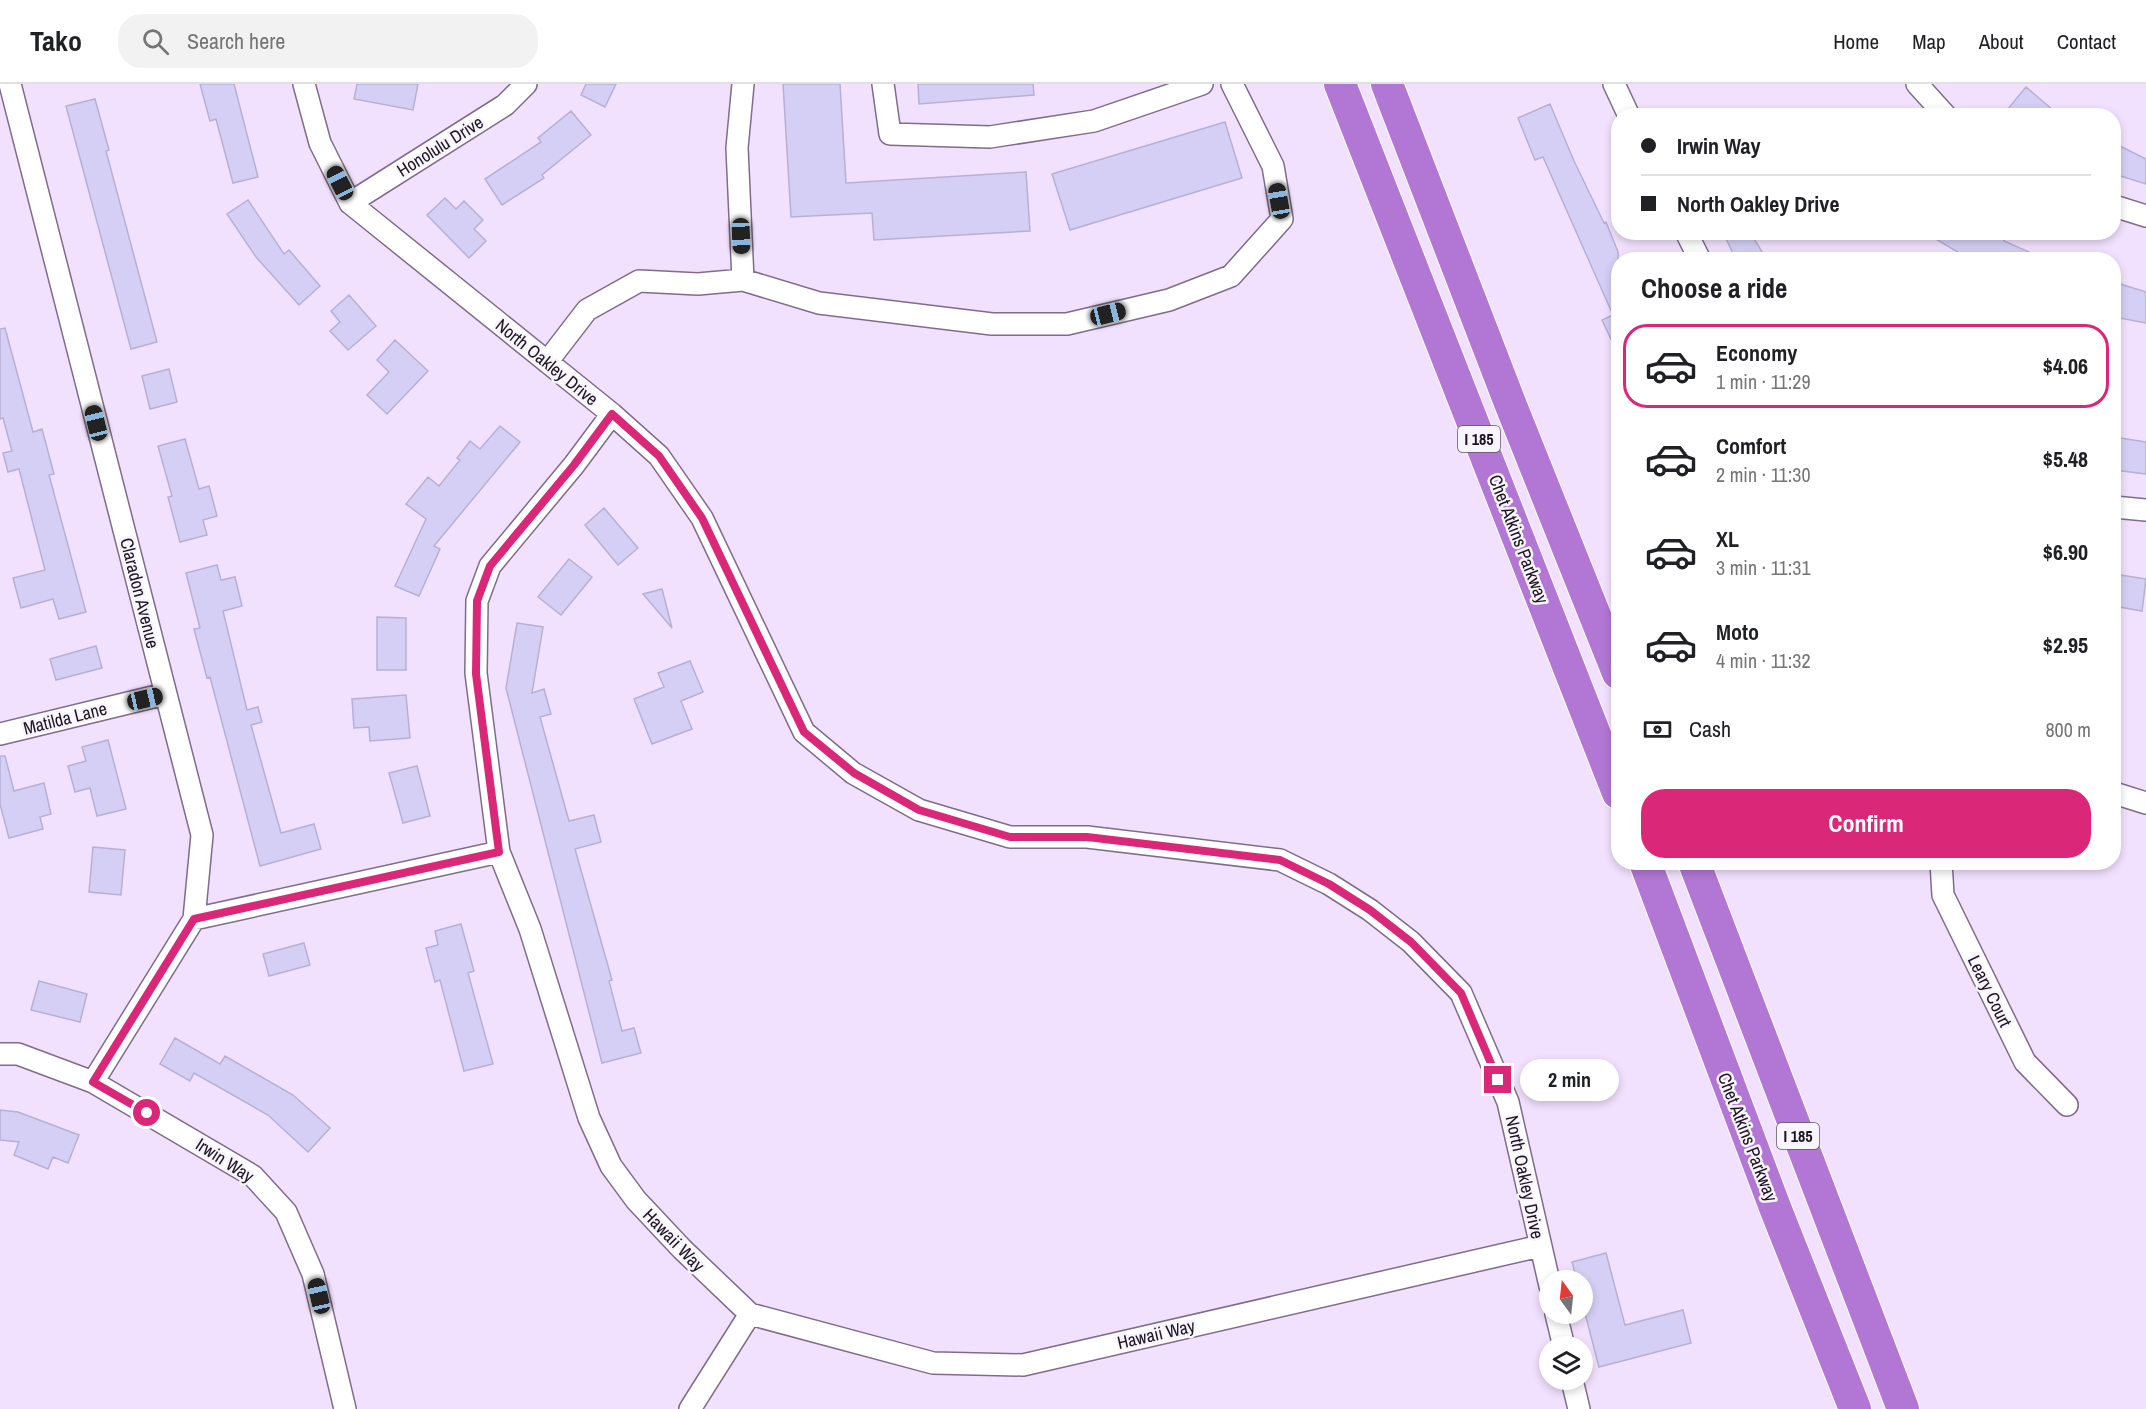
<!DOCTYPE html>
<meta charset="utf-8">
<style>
body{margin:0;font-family:"Archivo Narrow",sans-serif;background:#f2f2f2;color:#202124;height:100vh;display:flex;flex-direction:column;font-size:22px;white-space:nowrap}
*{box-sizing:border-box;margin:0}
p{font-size:20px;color:#757577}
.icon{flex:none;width:33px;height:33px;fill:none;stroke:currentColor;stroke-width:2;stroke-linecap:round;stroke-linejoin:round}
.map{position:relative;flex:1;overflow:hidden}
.sheet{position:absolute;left:1611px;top:168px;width:510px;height:618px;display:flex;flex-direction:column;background:#fff;border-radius:24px;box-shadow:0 3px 9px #0003}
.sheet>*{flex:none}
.banner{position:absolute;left:1611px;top:24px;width:510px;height:132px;border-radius:24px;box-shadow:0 3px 9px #0003;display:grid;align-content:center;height:132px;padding:0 30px;background:#fff}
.needle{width:39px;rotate:345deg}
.tools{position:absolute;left:1539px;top:1186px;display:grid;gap:12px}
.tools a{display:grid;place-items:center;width:54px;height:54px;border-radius:50%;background:#fff;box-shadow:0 3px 9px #0003;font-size:30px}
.end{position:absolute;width:27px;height:27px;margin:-14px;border:8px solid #db2777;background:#fff;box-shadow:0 0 0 3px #fff}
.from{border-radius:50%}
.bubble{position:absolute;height:42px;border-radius:21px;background:#fff;box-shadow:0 3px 9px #0003;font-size:20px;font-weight:700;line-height:42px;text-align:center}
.car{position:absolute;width:18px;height:36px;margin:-18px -9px;border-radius:8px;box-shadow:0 0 4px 2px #0007;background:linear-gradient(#222 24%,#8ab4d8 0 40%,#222 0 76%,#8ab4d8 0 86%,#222 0)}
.banner b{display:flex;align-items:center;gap:21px;height:57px;font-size:22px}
.banner b+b{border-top:2px solid #e0e0e0}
.banner i{width:15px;height:15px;background:#202124}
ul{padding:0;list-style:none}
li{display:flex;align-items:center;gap:18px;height:84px;margin:0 12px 9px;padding:0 18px;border:3px solid transparent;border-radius:24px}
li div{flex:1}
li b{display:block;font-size:22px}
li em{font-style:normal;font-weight:700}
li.on{border-color:#db2777}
li>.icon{width:54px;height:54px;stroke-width:1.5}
h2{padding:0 30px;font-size:27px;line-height:72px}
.pay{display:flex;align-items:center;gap:15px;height:66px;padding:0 30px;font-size:22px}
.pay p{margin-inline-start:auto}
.primary-button{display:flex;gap:12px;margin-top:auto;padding:12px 30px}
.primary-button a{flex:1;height:69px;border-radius:24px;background:#db2777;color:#fff;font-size:24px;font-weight:700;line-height:69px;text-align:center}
header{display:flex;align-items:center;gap:36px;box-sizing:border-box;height:84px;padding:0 30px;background:#fff;border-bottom:2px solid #e0e0e0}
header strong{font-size:28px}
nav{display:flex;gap:33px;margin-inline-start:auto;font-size:21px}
.search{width:420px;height:54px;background:#f2f2f2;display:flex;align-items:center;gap:15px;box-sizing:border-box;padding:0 21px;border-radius:24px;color:#757577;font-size:22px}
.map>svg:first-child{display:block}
.building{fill:#d5cff6;stroke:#b6b0d6;stroke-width:1.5}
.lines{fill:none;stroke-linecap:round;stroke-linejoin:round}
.minor-casing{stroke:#7f6c8b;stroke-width:24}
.highway-casing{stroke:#fff;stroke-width:34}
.minor{stroke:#fff;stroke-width:21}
.highway{stroke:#b277d5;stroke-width:32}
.route{stroke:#db2777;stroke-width:8}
.labels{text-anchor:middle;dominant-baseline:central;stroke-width:5;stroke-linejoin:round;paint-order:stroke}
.shield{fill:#f8f4fb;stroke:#5e5862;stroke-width:1.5}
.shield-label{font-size:16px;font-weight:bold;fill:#1c1521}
.street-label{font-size:18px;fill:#1c1521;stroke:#f8f4fb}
</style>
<header>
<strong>Tako</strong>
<div class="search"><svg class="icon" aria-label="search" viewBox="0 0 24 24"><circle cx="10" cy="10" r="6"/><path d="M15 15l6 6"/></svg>Search here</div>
<nav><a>Home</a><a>Map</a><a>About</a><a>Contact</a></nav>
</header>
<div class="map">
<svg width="2146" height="1325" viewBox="0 0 2146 1325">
<rect width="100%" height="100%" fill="#f2e1fe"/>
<path class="building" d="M200,0h34l24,93 -25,6 -17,-64 -6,2z
M357,0h61l-5,26 -59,-11z
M586,0h30l-11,23 -24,-12z
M783,0h57l6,99 180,-11 4,59 -156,9 -2,-27 -81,4z
M918,0h115l1,11 -115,9z
M2026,3l34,29h-58z
M95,15l14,51 -3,1 51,191 -26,7 -65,-243z
M1550,20l24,57 30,62 2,-1 12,30v102l-16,-34 11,-5 -70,-158 -8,3 -17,-42z
M571,27l20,24 -49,40 2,3 -42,27 -17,-26 56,-37 -3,-4z
M1225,38l17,56 -172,52 -18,-56z
M2114,59l32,16v25l-32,-10z
M445,114l11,11 8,-8 19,19 -9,9 12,12 -17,17 -42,-43z
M248,116l36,54 5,-4 31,36 -21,19 -43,-48 -29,-43z
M1723,148h27l17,28h-31z
M1924,148h74l8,5 -2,4 43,19h-76z
M2114,198l32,10v31l-32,-6z
M349,211l27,31 -28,24 -18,-19 10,-9 -9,-11z
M5,244l28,104 9,-3 12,45 -5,1 37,137 -27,7 -6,-20 -32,9 -8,-30 32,-8 -26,-101 -11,3 -5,-19 9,-2 -9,-33 -3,1v-90z
M395,256l33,31 -41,43 -20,-19 22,-23 -12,-12z
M169,285l8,33 -27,7 -8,-33z
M500,342l20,16 -86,104 6,3 -21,47 -24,-10 31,-67 -20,-15 22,-27 11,9 21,-26 -3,-2 13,-17 10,8z
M2114,353l32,5v32l-32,-4z
M185,355l14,50 10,-3 8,30 -14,4 4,15 -27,7 -12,-45 4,-1 -14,-50z
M604,424l34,40 -20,17 -33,-40z
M569,475l23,18 -31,38 -23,-18z
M217,481l4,15 14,-3 7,29 -19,5 24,99 11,-3 4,15 -11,3 30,108 33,-9 7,25 -61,17 -50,-189 -3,1 -13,-49 6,-1 -14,-55z
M2114,490l32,5 -4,32 -28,-5z
M662,505l10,39 -29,-34z
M377,533l29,1v52h-29z
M517,539l26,4 -11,66 12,-4 7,25 -11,3 29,104 25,-6 7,27 -26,7 37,131 -3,1 13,50 12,-3 7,25 -39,10 -96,-375z
M96,562l6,22 -46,12 -6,-21z
M690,577l13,31 -22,9 11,28 -40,15 -18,-45 30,-12 -6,-14z
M406,611l4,43 -40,3 -1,-14 -15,1 -2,-29z
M108,656l18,69 -29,7 -7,-28 -15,4 -7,-26 18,-5 -4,-14z
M0,672h5l9,35 30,-8 7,31 -11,3 3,12 -34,9 -9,-34z
M417,682l13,50 -27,7 -14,-50z
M93,763l32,3 -4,45 -32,-3z
M461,840l13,47 -6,2 25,91 -29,7 -24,-91 -5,2 -9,-34 12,-3 -3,-14z
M304,859l6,22 -41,11 -6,-22z
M39,897l48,13 -7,28 -49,-12z
M175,954l45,26 5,-8 68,39 37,33 -22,24 -40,-37 -74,-42 -4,8 -30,-17z
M0,1026l18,2 61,23 -11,28 -15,-6 -5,12 -34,-14 5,-13 -19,-2z
M1606,1169l19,72 58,-15 8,33 -92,24 -17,-65v-21h-5l-5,-19z"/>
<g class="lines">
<g class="minor-casing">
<path id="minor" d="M10,0l192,751 -8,84 -101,163
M304,0l16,59 30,60 262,211 47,42 43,62 102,214 49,41 66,37 91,27h77l193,23 49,24 41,26 41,32 50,51 47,109 42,184
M743,0l-6,64 6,132
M883,0l7,50 100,3 104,-16 108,-37
M1614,0l15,32
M1917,0l29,32
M350,119l155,-98 21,-21
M2114,122l32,10
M1686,148l14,28
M547,278l40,-52 52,-29 59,3 45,-4 76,23 173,21h75l102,-24 62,-24 51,-57 -9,-53 -41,-82
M612,330l-38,51 -84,101 -13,35 -1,72 23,179 31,77 59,189 22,48 25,34 46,49 68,65 183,49 90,2 517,-119
M2114,423l32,3
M0,650l165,-40
M2114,709l32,10
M1941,778l2,33 82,167 42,43
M194,835l305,-67
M0,970h18l75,28 160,94 33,36 27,62 32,135
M1556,1230l8,33
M1572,1296l7,29
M690,1325l60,-95"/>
</g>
<g class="highway-casing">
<path id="highway" d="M1340,0l278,709
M1387,0l123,319 108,270
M1645,778l131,348 79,199
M1694,778l209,547"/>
</g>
<use href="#minor" class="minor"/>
<use href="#highway" class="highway"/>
</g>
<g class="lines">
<path class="route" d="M147,1029l-54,-31 101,-163 305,-67 -23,-178 1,-73 13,-35 84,-101 38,-51 47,42 43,62 102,214 50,41 65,37 91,27h77l193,23 49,24 41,26 41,32 50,51 37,87"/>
</g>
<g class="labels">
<g class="shield">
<rect x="1458" y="342" width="42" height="26" rx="4.5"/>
<rect x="1777" y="1039" width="42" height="26" rx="4.5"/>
</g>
<g class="shield-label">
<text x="1479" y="355">I 185</text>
<text x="1798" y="1052">I 185</text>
</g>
<g class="street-label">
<text transform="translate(440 62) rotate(-32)">Honolulu Drive</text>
<text transform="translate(547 278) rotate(39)">North Oakley Drive</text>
<text transform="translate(1519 455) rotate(69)">Chet Atkins Parkway</text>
<text transform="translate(140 509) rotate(76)">Claradon Avenue</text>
<text transform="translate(65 634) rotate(-14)">Matilda Lane</text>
<text transform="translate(1990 907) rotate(64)">Leary Court</text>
<text transform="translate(1748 1053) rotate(69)">Chet Atkins Parkway</text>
<text transform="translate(225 1076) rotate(33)">Irwin Way</text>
<text transform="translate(1525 1093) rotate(78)">North Oakley Drive</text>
<text transform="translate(674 1156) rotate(46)">Hawaii Way</text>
<text transform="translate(1156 1250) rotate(-13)">Hawaii Way</text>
</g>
</g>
</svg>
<div class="tools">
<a><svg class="needle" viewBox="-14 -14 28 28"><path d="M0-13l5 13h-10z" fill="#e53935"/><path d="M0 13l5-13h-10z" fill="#757577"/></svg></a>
<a><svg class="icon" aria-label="layers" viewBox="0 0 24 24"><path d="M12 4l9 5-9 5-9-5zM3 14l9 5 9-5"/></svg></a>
</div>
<i class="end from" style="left:147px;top:1029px"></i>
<i class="end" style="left:1498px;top:996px"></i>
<div class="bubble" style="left:1520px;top:975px;width:99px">2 min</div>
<i class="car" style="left:340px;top:99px;rotate:333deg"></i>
<i class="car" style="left:1279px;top:117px;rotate:350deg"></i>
<i class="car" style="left:741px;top:152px;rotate:178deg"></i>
<i class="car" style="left:1108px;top:230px;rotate:76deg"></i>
<i class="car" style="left:96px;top:339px;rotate:346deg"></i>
<i class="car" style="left:145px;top:615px;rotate:77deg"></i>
<i class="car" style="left:319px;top:1212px;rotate:347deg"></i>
<div class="banner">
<b><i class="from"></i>Irwin Way</b>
<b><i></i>North Oakley Drive</b>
</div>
<section class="sheet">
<h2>Choose a ride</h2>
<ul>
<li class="on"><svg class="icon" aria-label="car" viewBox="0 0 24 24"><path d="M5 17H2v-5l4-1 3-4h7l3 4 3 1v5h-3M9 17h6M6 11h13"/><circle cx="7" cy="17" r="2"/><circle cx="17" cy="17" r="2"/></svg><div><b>Economy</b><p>1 min · 11:29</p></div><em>$4.06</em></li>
<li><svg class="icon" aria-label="car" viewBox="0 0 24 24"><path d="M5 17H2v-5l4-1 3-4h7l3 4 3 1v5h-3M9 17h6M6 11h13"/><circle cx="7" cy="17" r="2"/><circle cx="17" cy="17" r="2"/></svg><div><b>Comfort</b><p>2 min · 11:30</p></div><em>$5.48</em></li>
<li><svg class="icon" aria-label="car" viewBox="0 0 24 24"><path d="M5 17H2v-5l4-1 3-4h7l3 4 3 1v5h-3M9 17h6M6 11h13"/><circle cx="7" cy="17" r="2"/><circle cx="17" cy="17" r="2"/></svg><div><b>XL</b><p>3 min · 11:31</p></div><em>$6.90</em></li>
<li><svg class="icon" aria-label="car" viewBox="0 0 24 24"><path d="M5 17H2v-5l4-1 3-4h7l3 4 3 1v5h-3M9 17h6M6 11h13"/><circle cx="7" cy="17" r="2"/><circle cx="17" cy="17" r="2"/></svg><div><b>Moto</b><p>4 min · 11:32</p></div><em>$2.95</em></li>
</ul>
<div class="pay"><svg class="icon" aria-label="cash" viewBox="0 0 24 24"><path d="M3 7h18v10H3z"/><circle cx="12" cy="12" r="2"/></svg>Cash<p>800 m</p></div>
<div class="primary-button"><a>Confirm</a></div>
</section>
</div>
